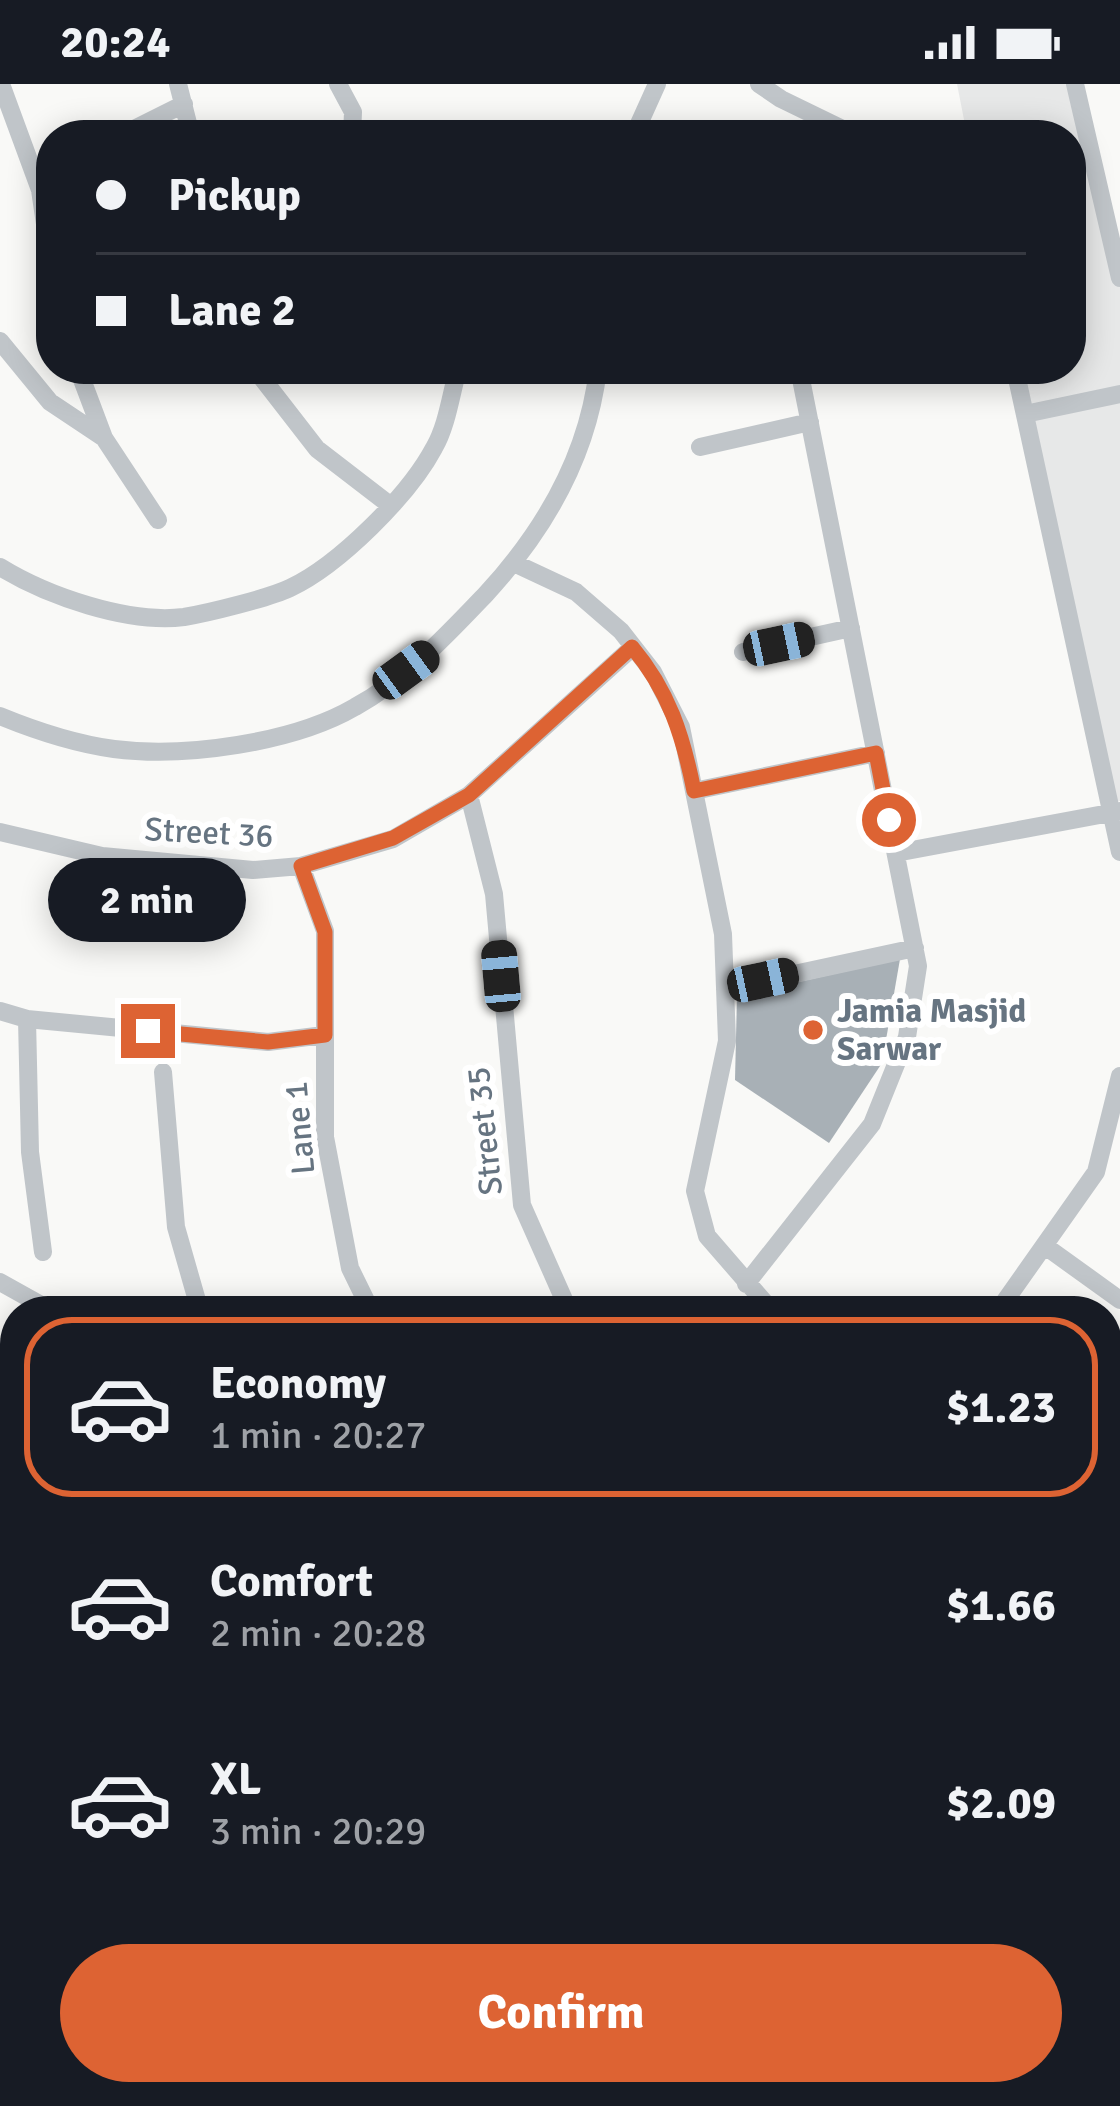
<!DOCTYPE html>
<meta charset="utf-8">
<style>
body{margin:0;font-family:Signika,sans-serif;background:#242831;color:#f1f3f6;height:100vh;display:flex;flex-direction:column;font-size:45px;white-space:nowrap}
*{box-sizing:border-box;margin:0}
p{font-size:39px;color:#9ea1a6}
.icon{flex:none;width:66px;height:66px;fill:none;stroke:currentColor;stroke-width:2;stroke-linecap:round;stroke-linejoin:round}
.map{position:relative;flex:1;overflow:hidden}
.sheet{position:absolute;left:0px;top:1212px;width:1122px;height:810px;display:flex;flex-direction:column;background:#171b24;border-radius:48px 48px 0 0;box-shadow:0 6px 30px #0003}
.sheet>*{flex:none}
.top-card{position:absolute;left:36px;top:36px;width:1050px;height:264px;border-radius:48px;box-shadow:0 6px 30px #0003;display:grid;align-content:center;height:264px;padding:0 60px;background:#171b24}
.end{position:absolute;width:54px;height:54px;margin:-27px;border:15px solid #dd6333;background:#fff;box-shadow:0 0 0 6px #fff}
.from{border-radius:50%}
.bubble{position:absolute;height:84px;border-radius:42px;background:#171b24;box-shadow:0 6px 30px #0003;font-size:39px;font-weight:700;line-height:84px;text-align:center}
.car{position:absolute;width:36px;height:72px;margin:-36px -18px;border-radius:15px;box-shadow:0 0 9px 3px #0007;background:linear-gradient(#222 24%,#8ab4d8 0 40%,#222 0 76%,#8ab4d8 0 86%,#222 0)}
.top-card b{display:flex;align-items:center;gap:42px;height:114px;font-size:45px}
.top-card b+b{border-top:3px solid #363941}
.top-card i{width:30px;height:30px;background:#f1f3f6}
ul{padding:21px 0 0;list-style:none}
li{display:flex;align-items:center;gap:36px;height:180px;margin:0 24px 18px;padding:0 36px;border:6px solid transparent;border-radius:48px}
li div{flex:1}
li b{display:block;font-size:45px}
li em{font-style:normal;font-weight:700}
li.active{border-color:#dd6333}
li>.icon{width:108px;height:108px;stroke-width:1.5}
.action{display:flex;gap:24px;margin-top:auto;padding:24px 60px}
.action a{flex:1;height:138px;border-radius:72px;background:#dd6333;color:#fff;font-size:48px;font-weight:700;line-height:138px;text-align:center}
.status{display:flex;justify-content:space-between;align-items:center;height:84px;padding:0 60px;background:#171b24;direction:ltr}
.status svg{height:33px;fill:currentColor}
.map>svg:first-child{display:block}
.built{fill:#e7e8e8}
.water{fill:#bbc5ca}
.building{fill:#a8b0b6}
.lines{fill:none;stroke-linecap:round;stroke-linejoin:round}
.major-casing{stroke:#b4b9bd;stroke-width:27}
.minor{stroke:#c0c5c9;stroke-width:18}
.major{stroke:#fff;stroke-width:24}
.route{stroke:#dd6333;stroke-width:15}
.poi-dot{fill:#dd6333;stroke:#fff;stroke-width:4.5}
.labels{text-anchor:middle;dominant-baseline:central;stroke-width:12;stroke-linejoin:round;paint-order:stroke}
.street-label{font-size:33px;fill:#667481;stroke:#fff}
.poi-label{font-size:33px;font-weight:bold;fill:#667481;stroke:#fff;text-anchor:start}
</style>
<div class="status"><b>20:24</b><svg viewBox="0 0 49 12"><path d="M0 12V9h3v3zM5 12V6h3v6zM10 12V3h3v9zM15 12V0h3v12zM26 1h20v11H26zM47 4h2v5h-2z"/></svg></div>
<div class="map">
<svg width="1120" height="2022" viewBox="0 0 1120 2022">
<rect width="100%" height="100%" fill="#f9f9f7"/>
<path class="built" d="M957,0h111l52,192v525l-11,1 -93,-433h55v-234h-104z
M474,2007h223l-4,15h-219z"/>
<path class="water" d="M1120,1707v315h-167l4,-15h150v-283z"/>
<path class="building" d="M900,875l-18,104 -53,80 -94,-63 2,-84z"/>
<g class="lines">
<g class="major-casing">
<path id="major" d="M1107,1410l13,-16
M1107,1464l13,-17
M731,2022l5,-15
M780,2022l6,-15"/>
</g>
<path class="minor" d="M1,0l39,106 11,75
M178,0l13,51
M338,0l15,28 -1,23
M759,0l22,15 74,36
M1075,0l45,194
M122,51l62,-31
M634,51l23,-51
M0,257l50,61 54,36
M78,285l26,69 54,82
M255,285l62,80 74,57
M1015,285l105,483
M1025,330l95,-20
M700,363l110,-25
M514,479l62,29 45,39 32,41 28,55 42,207 4,107 -32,150 12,45 65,75
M0,483c47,29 128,57 184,50 24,-4 85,-19 106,-29 49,-23 119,-93 144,-140 13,-22 17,-54 24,-79
M743,568l108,-24
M0,632c34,14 78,28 114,33 71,9 179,-6 241,-42 51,-28 91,-71 131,-113 58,-63 102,-139 112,-225
M694,707l182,-38
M469,711l25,99 28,311 47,106
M0,748l102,24 151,14 48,-4 92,-27 76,-44 164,-148
M896,769l224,-42
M301,782l24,65v206l25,131 21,43
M725,905l190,-41
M0,927l27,8 241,23 56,-7
M27,935l3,133 13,100
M163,988l13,155 24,84
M1045,1162l75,54
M0,1198l52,29
M746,1200l126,-160 35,-87 11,-71 -119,-597
M998,1227l98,-139 24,-96
M1107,1276l13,-17
M0,1336l15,4
M1107,1504l13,-3
M0,1589l15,5
M0,1726l15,-20
M514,2022l4,-15
M660,2022l4,-15"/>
<use href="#major" class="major"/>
</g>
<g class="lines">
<path class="route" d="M148,947l120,11 57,-7v-103l-24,-66 92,-28 76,-43 163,-148c37,44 51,89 62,144l182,-38 13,67"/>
</g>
<circle class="poi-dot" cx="813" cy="946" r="12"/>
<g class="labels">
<g class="street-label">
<text transform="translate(209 749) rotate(3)">Street 36</text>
<text transform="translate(300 1044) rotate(-95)">Lane 1</text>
<text transform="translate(485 1047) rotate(-96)">Street 35</text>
</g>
<g class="poi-label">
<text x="837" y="927">Jamia Masjid<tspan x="837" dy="38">Sarwar</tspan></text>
</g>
</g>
</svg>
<i class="end from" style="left:889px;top:736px"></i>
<i class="end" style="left:148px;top:947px"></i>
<div class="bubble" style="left:48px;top:774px;width:198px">2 min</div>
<i class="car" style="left:779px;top:560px;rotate:78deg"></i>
<i class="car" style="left:406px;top:586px;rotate:54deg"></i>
<i class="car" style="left:501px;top:892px;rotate:355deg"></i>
<i class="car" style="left:763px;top:896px;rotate:78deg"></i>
<div class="top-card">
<b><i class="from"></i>Pickup</b>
<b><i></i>Lane 2</b>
</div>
<section class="sheet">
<ul>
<li class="active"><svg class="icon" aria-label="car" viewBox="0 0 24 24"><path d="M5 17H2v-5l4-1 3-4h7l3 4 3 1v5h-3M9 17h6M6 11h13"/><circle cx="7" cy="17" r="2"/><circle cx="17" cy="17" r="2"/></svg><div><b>Economy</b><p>1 min · 20:27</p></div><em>$1.23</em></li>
<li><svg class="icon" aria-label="car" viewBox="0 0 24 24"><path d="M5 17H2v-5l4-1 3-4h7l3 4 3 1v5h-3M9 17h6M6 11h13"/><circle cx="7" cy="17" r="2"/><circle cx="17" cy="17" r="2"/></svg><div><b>Comfort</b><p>2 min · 20:28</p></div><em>$1.66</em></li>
<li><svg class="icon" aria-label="car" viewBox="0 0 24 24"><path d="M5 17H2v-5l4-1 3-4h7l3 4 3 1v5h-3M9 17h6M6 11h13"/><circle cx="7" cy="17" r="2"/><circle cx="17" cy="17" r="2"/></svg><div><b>XL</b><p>3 min · 20:29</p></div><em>$2.09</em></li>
</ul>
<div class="action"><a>Confirm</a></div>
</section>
</div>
